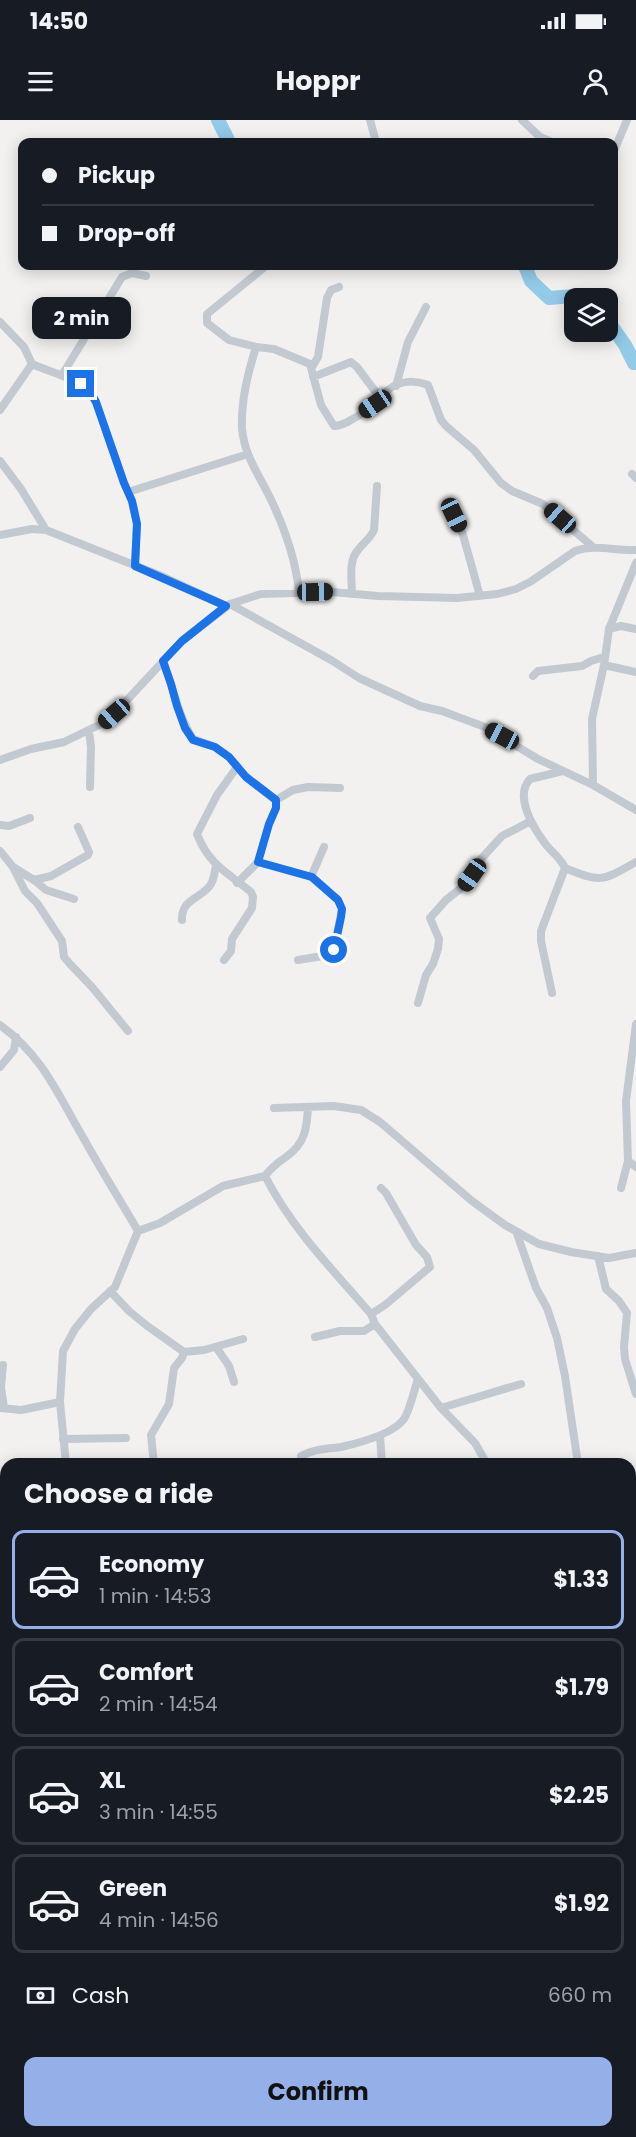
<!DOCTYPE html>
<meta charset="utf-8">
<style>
body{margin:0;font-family:Poppins,sans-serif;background:#20242c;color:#f1f3f6;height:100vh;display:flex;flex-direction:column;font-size:22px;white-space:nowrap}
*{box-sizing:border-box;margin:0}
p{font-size:20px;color:#9ea1a6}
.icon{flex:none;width:33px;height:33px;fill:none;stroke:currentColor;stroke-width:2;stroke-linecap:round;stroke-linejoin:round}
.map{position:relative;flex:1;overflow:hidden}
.drawer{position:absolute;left:0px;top:1338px;width:636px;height:680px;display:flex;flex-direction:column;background:#171b24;border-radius:18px 18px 0 0;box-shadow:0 3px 15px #0003}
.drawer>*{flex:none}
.banner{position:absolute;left:18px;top:18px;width:600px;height:132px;border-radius:12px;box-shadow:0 3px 15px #0003;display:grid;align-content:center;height:132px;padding:0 24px;background:#171b24}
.tools{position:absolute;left:564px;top:168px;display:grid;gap:12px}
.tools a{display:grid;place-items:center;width:54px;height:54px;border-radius:12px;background:#171b24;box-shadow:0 3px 15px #0003;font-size:30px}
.end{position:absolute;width:27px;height:27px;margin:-14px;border:8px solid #1a73e8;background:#fff;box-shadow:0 0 0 3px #fff}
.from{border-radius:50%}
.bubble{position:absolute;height:42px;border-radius:12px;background:#171b24;box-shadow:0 3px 15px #0003;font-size:20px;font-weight:700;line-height:42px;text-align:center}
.car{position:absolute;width:18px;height:36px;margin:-18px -9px;border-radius:8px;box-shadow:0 0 4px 2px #0007;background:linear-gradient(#222 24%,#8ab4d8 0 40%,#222 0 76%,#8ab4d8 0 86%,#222 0)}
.banner b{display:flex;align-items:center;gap:21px;height:57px;font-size:22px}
.banner b+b{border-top:2px solid #363941}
.banner i{width:15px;height:15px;background:#f1f3f6}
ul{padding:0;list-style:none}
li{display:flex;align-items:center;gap:18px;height:99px;margin:0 12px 9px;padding:0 12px;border:3px solid #363941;border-radius:12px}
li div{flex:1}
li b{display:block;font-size:22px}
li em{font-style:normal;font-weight:700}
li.selected{border-color:#95afe8}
li>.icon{width:54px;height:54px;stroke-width:1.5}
h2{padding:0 24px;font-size:27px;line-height:72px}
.pay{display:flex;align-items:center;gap:15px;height:66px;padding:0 24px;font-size:22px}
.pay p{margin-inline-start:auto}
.button{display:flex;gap:12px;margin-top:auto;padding:12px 24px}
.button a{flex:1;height:69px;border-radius:12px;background:#95afe8;color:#111;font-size:24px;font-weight:700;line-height:69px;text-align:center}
.status{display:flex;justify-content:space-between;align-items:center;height:42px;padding:0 30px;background:#171b24;direction:ltr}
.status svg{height:16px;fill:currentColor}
header{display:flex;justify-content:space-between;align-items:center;height:78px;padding:0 24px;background:#171b24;font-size:27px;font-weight:700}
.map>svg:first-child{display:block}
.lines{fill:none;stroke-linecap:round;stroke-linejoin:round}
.river{stroke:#92cae7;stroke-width:14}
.minor{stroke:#c2c9d1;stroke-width:8}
.route{stroke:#1a73e8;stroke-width:8}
</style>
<div class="status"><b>14:50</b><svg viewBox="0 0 49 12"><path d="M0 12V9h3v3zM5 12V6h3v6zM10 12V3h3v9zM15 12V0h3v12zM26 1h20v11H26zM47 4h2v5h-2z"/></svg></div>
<header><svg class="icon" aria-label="menu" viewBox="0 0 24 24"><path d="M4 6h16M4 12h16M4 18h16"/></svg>Hoppr<svg class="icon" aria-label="person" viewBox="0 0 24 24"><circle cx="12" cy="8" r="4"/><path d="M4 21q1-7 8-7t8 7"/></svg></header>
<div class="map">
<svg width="636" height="2017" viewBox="0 0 636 2017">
<rect width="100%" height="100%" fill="#f2f1f0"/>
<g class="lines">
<path class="river" d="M218,0l11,22
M525,146l6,15 18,17 25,-2 4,2
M608,201l17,24 9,18h2
M630,1616l6,3
M630,1911l6,2"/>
<path class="minor" d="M370,0l6,22
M522,0l18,17 12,5
M614,31l13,-31
M0,202l24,25 8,17
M256,227l-27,-7 -22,-17v-9l59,-48
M312,247l6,-10 9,-59 4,-8 8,-3
M62,255l60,-98 10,-4 14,3
M313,257l38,-15 6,5 24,32
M396,266l12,-44 18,-35
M0,290l32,-46c24,11 50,14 64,38l28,81 8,18 5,23 -2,42
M0,341l21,28 25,41
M632,354l4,4
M128,372l120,-38
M454,395l9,20 17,61
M0,415l32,-6 14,1 113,45 67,31
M299,472c-3,-30 -13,-60 -26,-88 -11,-25 -29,-47 -31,-76 -1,-28 6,-55 14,-81l18,2 36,15 11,41 13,21c7,0 12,-3 17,-6 9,-5 17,-10 24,-16 5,-4 8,-10 13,-14 12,-10 27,-10 40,-5l13,35 5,6 28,24 27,33 11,8 31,13 50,43
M352,474c0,-13 -4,-33 6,-44 5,-7 12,-11 16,-20l3,-44
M230,484l101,56 28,18 61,28 22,5 43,16 53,32 55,26 43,25
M609,509l12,-3 15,3
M163,541c10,26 15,54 30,78l22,8 14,10 17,20 30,23 17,-10 15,-3 32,1
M604,545l32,7
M533,556l5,-5 44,-5 9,-5 13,-4
M89,611l2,16 -1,40
M0,640l31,-11 33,-7 39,-19 25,-24 54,-58 48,-37 31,-10 71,-2 46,4 79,2 40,-4 19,-5 14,-7 45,-31c20,-7 40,0 61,-1
M593,665l-1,-66 12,-54 5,-36 27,-66
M0,705l9,1 21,-8
M0,731l13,16 12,24 12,12 25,38 2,16 6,7 22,23 36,44
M258,742l11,-38 7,-16v-8
M13,747l21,13 12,10 28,9
M565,748c37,15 37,13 71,-6
M311,757l13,-30
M34,760l17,-4 37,-21 1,-3 -11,-25
M237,763l21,-21 53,15 27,23 4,9 -8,40 -5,6 -31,5
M182,800c-1,-22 20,-21 29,-36 3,-5 4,-13 5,-19
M224,840l7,-9 1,-12 20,-31 1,-11 -2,-5c-24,-20 -42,-27 -54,-58l20,-39 20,-28
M552,873l-11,-52v-10l24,-63c-5,-11 -14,-16 -21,-26 -11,-15 -30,-46 -14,-63l33,-8
M418,883l8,-28 7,-11 5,-15 1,-10 -9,-21 16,-18 19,-15 16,-26 21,-23 29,-15
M636,904l-10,77 2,60 8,6
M0,905c43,31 58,70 84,114 17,31 36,61 54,92l-23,56 -24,22 -16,20 -12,22 -3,51 6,62
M0,947l14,-17 2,-13
M274,988l60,-2 27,4 19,12 92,79 33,24 34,19 32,8 38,6 27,-5
M265,1056c27,53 68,94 106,138l4,10 66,84 34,35 12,21
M621,1068l7,-27
M138,1111l22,-8 63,-37 42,-10c6,-8 12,-13 21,-19 19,-13 21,-29 22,-50
M516,1111l20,57 11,20 10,30 8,38 13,88
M598,1136l8,33 13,12 8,12 -3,34 1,12 11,35
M110,1171l19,20 17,14 38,27
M371,1194l14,-9 45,-38 -3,-10 -11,-12 -30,-52 -5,-5
M315,1217l25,-6h24l11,-7
M216,1227l13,19 5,16
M3,1245l-2,22 3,21
M0,1288l21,2 39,-8
M441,1288l80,-24
M380,1316l2,28
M63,1319l63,-1
M301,1336c13,-7 26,-7 40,-9 18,-4 52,-13 63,-28 6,-9 10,-29 14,-40
M154,1344l-3,-29 18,-31 5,-36 8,-10 2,-6 20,-2 39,-11
M0,1365h6
M630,1404l6,2
M0,1437l6,-4
M0,1487l6,4
M0,1512l6,-2
M0,1519l6,14
M630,1546l6,12
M0,1580l6,-3
M0,1654l6,-3
M630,1705l6,17
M0,1798l6,3
M0,1832h6
M630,1870l6,-9
M630,1927l6,1
M207,2012l5,5
M626,2012l2,5
M185,2017l4,-5
M532,2017l4,-5"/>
</g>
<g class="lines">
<path class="route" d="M81,264l9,7 6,11 28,81 8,18 5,23 -2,42 91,40 -44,35 -19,20 8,23 6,22 8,22 8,12 22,7 14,10 17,20 30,23v8l-7,16 -11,38 54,15 26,23 4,9 -1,8 -7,33"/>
</g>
</svg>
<div class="tools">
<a><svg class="icon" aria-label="layers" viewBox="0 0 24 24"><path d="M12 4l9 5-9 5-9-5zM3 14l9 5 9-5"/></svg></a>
</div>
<i class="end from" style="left:334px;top:830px"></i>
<i class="end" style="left:81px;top:264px"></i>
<div class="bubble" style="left:32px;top:177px;width:99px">2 min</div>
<i class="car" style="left:375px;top:284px;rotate:236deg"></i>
<i class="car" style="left:454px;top:395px;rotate:155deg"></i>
<i class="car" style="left:560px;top:398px;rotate:311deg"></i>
<i class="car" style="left:315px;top:472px;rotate:89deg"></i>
<i class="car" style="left:114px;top:594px;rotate:229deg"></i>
<i class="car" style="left:502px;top:616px;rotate:298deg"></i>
<i class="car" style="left:472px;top:755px;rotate:215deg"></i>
<div class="banner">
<b><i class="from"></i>Pickup</b>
<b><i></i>Drop-off</b>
</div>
<section class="drawer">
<h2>Choose a ride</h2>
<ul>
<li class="selected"><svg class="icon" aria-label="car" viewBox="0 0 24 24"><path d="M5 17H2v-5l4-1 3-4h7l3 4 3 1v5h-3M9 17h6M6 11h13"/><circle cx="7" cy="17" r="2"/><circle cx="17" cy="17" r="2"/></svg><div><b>Economy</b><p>1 min · 14:53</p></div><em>$1.33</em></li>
<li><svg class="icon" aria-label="car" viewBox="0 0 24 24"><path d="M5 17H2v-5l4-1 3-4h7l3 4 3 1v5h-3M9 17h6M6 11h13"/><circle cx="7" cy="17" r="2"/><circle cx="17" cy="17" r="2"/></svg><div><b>Comfort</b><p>2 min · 14:54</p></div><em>$1.79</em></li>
<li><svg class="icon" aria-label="car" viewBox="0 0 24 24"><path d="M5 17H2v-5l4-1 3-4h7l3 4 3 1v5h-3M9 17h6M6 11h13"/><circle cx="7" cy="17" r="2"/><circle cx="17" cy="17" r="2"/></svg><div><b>XL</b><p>3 min · 14:55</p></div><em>$2.25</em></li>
<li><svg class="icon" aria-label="car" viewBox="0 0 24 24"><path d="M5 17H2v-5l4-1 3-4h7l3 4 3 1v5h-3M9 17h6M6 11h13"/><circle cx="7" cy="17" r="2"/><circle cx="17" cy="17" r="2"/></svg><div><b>Green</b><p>4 min · 14:56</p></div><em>$1.92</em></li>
</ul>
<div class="pay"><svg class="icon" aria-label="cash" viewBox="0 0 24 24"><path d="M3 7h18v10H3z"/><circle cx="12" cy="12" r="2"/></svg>Cash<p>660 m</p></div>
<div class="button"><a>Confirm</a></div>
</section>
</div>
